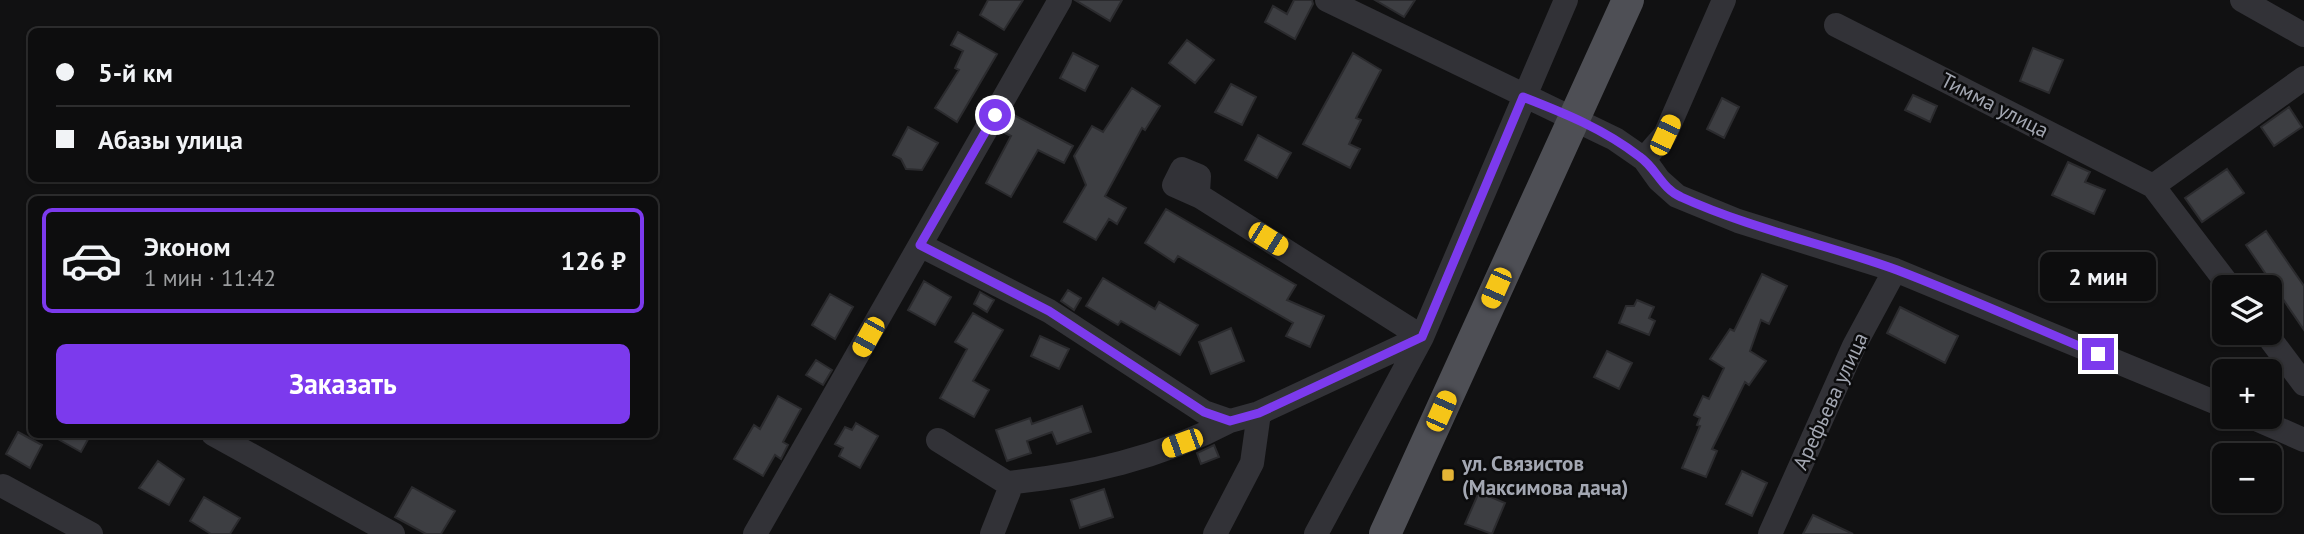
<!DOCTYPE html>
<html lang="ru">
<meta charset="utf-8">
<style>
body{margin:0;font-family:"PT Sans",sans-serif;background:#161617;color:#f1f3f6;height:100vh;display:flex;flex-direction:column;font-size:26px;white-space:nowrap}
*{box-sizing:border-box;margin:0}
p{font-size:23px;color:#9a9c9e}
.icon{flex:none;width:38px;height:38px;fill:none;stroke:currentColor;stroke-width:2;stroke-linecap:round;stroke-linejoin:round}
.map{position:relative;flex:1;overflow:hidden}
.panel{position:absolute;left:28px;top:196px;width:630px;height:242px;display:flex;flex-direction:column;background:#0d0d0e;border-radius:10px;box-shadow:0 2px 5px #0004,0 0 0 2px #2d2d2e}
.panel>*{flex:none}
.top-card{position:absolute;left:28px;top:28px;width:630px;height:154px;border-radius:10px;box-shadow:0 2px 5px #0004,0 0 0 2px #2d2d2e;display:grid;align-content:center;height:154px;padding:0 28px;background:#0d0d0e}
.fabs{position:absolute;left:2212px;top:275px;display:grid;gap:14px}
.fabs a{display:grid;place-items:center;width:70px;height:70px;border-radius:10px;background:#0d0d0e;box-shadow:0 2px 5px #0004,0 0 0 2px #2d2d2e;font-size:35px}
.end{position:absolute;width:32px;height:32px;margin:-16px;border:9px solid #7c3aed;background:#fff;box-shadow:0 0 0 4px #fff}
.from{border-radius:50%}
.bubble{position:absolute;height:49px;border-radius:10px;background:#0d0d0e;box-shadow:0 2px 5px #0004,0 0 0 2px #2d2d2e;font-size:23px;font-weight:800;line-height:49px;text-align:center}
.car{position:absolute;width:21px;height:42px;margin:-21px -10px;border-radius:9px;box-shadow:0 0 5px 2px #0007;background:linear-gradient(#f5c518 24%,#345 0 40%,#f5c518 0 76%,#345 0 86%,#f5c518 0)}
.top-card b{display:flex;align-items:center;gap:24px;height:66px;font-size:26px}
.top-card b+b{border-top:2px solid #2d2d2e}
.top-card i{width:18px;height:18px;background:#f1f3f6}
ul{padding:12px 0 0;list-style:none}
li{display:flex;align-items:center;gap:21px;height:105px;margin:0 14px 10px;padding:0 14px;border:4px solid #2d2d2e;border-radius:10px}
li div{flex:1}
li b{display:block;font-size:26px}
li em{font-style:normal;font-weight:800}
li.current{border-color:#7c3aed}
li>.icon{width:63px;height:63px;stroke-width:1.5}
.action{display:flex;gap:14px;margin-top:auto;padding:14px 28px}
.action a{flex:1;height:80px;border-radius:10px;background:#7c3aed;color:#fff;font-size:28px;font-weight:800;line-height:80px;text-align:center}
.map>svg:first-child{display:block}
.building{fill:#3d3e42;stroke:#2b2b2e;stroke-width:2}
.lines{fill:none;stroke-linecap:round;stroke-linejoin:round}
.minor{stroke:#323237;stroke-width:24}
.major{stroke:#4e4f55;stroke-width:32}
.route{stroke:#7c3aed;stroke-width:9}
.poi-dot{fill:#e4b436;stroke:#0c0c0d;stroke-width:2.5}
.labels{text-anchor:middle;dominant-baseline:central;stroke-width:5;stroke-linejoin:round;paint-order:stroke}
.street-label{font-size:21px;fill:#a3a7b2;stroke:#0c0c0d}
.poi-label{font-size:21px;font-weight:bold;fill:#a3a7b2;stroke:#0c0c0d;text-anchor:start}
</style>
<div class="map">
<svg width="2304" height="534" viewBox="0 0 2304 534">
<rect width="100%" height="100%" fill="#111112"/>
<path class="building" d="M988,0h35l-19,30 -24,-15z
M1075,0h47l-12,21z
M1294,0h18l1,4 -18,35 -30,-17 8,-16 14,8z
M1375,0h40l-11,17z
M958,32l39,22 -40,68 -22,-14 24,-38 -4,-2 8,-17 -12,-6z
M1187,40l27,20 -19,23 -26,-20z
M2033,48l30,12 -14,33 -29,-12z
M1073,53l25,13 -13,25 -25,-13z
M1353,53l28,17 -25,48 5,2 -12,24 11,5 -10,19 -47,-24z
M1231,84l25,13 -14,28 -27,-13z
M1132,88l28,18 -15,24 -3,-2 -37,68 21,12 -9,16 -8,-5 -13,21 -32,-18 22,-37 -12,-29 18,-30 11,6z
M1913,95l24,11 -7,16 -25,-12z
M1722,98l17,9 -15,31 -17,-9z
M2289,107l13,20 -28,19 -13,-19z
M1012,114l61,32 -9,17 -26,-13 -27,47 -25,-14 25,-47 -8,-4z
M908,127l30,16 -16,27 -16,-1 -5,-10 -8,-4z
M1258,135l33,18 -14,25 -32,-18z
M2068,162l22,10 -5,10 20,8 -11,24 -42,-19z
M2227,169l17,24 -42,29 -17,-24z
M1166,209l130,76 -9,15 37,16 -14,31 -24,-11 7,-13 -115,-67 -4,6 -29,-19z
M2266,231l38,55v44l-58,-85z
M1762,274l25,12 -18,38 -8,-4 -11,31 16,10 -17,24 -4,-3 -33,67 5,2 -11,26 -24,-9 18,-42 -3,-1 3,-7 -6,-3 9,-19 6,3 15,-31 -14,-9 20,-30 4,2z
M1103,278l52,31 4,-7 39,23 -18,30 -59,-34 -3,4 -32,-19z
M924,281l27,16 -16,28 -27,-15z
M1068,290l13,8 -7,12 -13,-9z
M980,292l14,8 -7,12 -13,-8z
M830,294l23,13 -18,32 -23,-14z
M1637,300l17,7 -5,11 6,3 -6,14 -30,-12 7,-17h8z
M1900,307l58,29 -13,27 -58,-30z
M973,313l30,17 -30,51 16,9 -15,27 -34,-19 27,-49 -12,-7z
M1231,328l13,33 -33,13 -12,-32z
M1040,336l29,13 -10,20 -28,-13z
M1607,351l25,12 -13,26 -25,-12z
M816,360l16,10 -9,15 -17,-10z
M778,396l23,13 -18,33 5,3 -7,14 -6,-4 -12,21 -29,-17 20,-34 6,4z
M1082,406l9,26 -34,12 -5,-12 -25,9 4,12 -24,8 -11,-31 34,-12 2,6z
M856,423l22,13 -18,32 -21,-12 4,-8 -8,-4 10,-17 7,3z
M18,432l24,13 -12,23 -24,-14z
M49,434h42l-10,18z
M1214,445l5,12 -18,7 -4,-11z
M158,461l26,18 -15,26 -30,-17z
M1742,471l25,12 -15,33 -26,-12z
M412,487l43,24 -14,23h-15l-31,-17z
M1104,489l9,28 -33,11 -9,-28z
M1479,492l26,11 -13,31 -27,-10z
M204,497l36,21 -10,16h-19l-21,-13z
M1813,515l40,19h-50z"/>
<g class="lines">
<path class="minor" d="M1327,0l288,139 29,20 15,21 18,16 61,25 157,49 329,136
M2242,0l62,35
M1836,25l317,161 77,101
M1644,159l21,-24 59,-135
M2153,186l151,-108
M1201,197l-3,-5 1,-16 -17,-7 -8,16 27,12 221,140
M920,245l129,66 155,101 26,9 29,-8 163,-76
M2265,332l39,52
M2249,416l55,24
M213,434l180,100
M938,440l69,43
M3,486l88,48
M755,534l305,-534
M992,534l17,-43 -2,-8c78,-8 153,-25 223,-62
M1215,534l37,-71 7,-50
M1316,534l106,-197 144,-337
M1770,534l84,-188 41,-76"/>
<path class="major" d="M1385,534l243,-534"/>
</g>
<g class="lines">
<path class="route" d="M995,115l-75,130 129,66 155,101 26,9 29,-8 163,-76 101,-240c41,16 81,32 117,60 16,11 22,32 41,40 70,32 145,47 216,73 68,26 134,56 201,84"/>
</g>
<rect class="poi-dot" x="1441" y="468" width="14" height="14" rx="3.5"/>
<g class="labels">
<g class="street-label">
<text transform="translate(1995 105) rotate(27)">Тимма улица</text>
<text transform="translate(1830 401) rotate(-65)">Арефьева улица</text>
</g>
<g class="poi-label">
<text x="1462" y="463">ул. Связистов<tspan x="1462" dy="24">(Максимова дача)</tspan></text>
</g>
</g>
</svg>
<div class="fabs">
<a><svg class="icon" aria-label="layers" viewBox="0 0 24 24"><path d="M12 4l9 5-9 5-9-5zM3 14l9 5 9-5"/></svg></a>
<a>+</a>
<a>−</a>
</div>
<i class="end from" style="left:995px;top:115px"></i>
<i class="end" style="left:2098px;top:354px"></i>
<div class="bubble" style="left:2040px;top:252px;width:116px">2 мин</div>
<i class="car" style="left:1665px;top:135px;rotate:25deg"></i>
<i class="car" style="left:1268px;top:239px;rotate:122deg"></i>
<i class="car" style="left:1496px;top:288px;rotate:204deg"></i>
<i class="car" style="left:868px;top:337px;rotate:209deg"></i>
<i class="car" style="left:1441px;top:411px;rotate:24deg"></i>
<i class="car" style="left:1182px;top:443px;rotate:250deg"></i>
<div class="top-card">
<b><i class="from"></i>5-й км</b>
<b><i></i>Абазы улица</b>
</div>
<section class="panel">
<ul>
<li class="current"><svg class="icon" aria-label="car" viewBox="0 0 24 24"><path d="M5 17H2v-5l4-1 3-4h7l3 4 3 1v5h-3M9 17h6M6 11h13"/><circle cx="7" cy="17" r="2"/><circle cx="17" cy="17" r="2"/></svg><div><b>Эконом</b><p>1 мин · 11:42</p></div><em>126 ₽</em></li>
</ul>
<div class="action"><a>Заказать</a></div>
</section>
</div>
